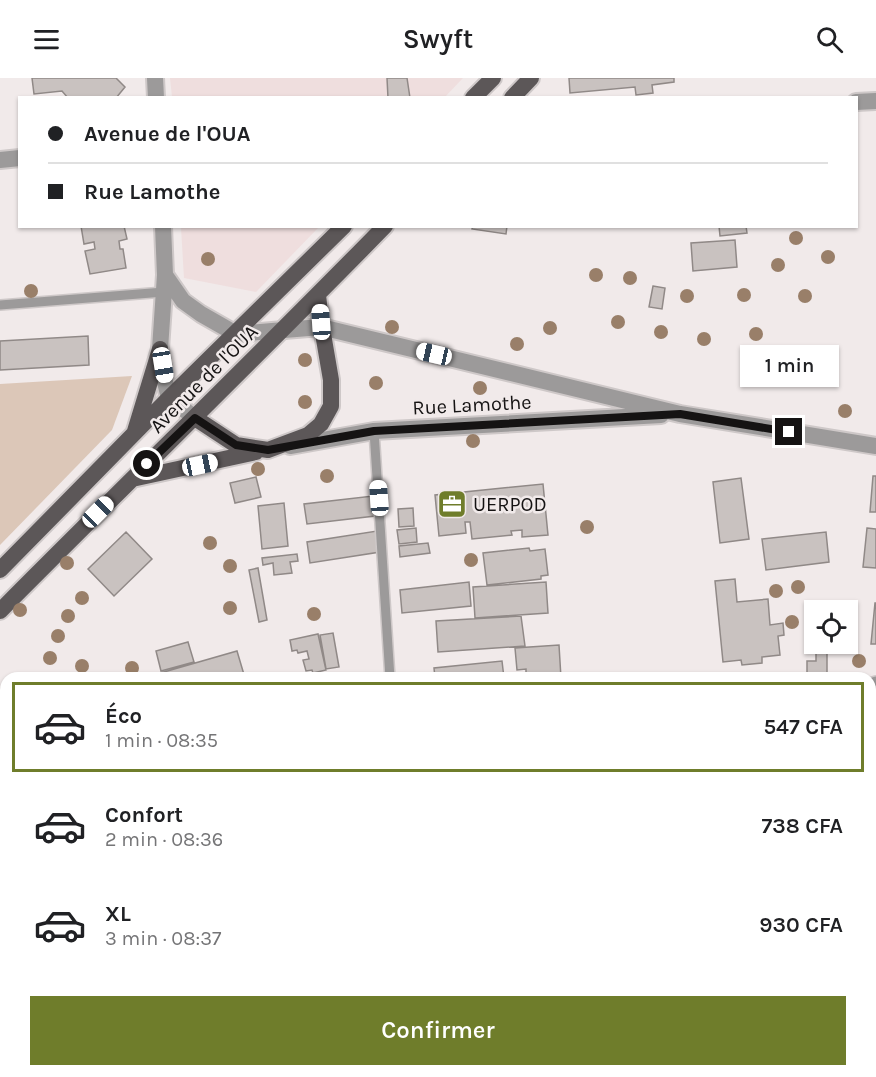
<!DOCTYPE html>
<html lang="fr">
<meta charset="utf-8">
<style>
body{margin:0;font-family:Karla,sans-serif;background:#f6f6f6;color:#202124;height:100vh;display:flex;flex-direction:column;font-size:22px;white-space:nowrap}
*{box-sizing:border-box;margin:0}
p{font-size:20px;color:#757577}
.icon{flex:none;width:33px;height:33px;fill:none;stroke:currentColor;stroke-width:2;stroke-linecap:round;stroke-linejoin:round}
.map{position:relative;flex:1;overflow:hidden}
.details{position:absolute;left:0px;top:594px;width:876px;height:405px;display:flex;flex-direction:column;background:#fff;border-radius:18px 18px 0 0;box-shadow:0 2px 4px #0004}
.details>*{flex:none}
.guide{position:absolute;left:18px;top:18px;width:840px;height:132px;border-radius:0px;box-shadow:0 2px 4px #0004;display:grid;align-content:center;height:132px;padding:0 30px;background:#fff}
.fabs{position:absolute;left:804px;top:522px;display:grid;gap:12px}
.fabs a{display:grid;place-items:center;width:54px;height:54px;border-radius:0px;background:#fff;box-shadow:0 2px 4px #0004;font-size:30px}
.end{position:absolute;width:27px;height:27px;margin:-14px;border:8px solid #151313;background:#fff;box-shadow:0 0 0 3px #fff}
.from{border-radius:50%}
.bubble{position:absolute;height:42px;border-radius:0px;background:#fff;box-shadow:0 2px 4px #0004;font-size:20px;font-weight:600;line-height:42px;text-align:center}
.car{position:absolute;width:18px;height:36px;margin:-18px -9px;border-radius:8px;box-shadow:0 0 4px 2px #0007;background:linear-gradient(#fff 24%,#345 0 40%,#fff 0 76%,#345 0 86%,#fff 0)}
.guide b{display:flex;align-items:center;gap:21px;height:57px;font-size:22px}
.guide b+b{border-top:2px solid #e0e0e0}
.guide i{width:15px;height:15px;background:#202124}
ul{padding:10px 0 0;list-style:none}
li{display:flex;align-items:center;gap:18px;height:90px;margin:0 12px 9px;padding:0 18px;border:3px solid transparent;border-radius:0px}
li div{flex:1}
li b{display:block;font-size:22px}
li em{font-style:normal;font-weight:600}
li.on{border-color:#6f7d2b}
li>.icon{width:54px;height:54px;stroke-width:1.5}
.cta{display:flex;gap:12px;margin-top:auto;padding:12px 30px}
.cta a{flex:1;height:69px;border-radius:0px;background:#6f7d2b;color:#fff;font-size:24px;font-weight:600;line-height:69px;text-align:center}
header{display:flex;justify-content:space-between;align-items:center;height:78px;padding:0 30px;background:#fff;font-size:27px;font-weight:600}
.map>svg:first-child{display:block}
.built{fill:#efdede}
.green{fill:#dcc7b8}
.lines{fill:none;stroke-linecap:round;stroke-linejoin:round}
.stream{stroke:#b392a8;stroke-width:5}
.building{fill:#c9c2c0;stroke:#908987;stroke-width:1.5}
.service-casing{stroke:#cec8c8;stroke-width:12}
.minor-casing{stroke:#cec8c8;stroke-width:20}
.tertiary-casing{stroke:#cec8c8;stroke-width:20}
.primary-casing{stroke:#cec8c8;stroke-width:20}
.service{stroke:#9c9a9a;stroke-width:9}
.minor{stroke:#9c9a9a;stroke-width:16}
.tertiary{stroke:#9c9a9a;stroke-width:16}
.primary{stroke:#5c5758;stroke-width:16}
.tree{fill:#997f69}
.route{stroke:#151313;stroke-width:8}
.labels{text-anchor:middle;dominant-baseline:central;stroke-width:5;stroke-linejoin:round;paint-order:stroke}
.street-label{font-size:20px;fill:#151313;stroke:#f1eaea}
.poi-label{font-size:20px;fill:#151313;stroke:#f1eaea;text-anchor:start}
</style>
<header><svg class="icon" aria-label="menu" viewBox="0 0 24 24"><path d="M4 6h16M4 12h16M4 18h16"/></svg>Swyft<svg class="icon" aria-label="search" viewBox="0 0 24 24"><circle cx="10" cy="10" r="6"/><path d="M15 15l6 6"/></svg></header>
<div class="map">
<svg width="876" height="999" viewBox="0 0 876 999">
<rect width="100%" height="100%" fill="#f1eaea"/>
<path class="built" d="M170,0h293l-19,20 -272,-1z
M181,149v-1l138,1 -63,65 -72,-14z
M876,617v145h-6v-144z"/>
<path class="green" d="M132,298l-20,54 -112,115v-161z"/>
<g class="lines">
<path class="stream" d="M870,784l6,-1
M0,906l6,-1"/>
</g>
<path class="building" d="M32,0h84l9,9 -9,11h-48l-6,-7 -28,3z
M387,0h20l3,20h-22z
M569,0h105v4l-22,3 1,8 -17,2 -1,-8 -65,6z
M81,148h43l3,13 -8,2 1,8h3l3,19 -36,6 -5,-23 10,-2 -1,-7 -10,2z
M473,148h34l-1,8 -34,-5z
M719,148h27l1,7 -27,3z
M735,162l2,27 -44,4 -2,-28z
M653,208l12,2 -3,21 -13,-2z
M88,258l1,29 -89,5v-29z
M873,398h3v36h-6z
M256,399l5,20 -26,6 -5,-20z
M741,400l8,61 -29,4 -7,-61z
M543,406l5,51 -26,2v-7l-11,1 1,4 -40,4 -2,-17h-5l1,11 -27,3 -4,-41z
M373,418l2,20 -68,8 -3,-20z
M284,425l4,43 -26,3 -4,-43z
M413,430l1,18 -15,1 -1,-18z
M416,450l1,14 -18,2 -2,-14z
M867,450l9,1v39l-13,-1z
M377,453l3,21 -70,11 -3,-21z
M126,454l26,27 -38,37 -26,-27z
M826,454l3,30 -63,8 -4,-31z
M428,465l2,10 -30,4 -1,-11z
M529,470l1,3 15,-2 3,26 -7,1v3l-54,6 -4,-32z
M297,476l1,7 -8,1 2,11 -18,2 -1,-12 -10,2 -1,-7z
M258,490l9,52 -8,2 -10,-52z
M735,501l2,23 31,-3 2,26 13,-2 1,12 -6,1 2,19 -18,2v6l-20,2 -1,-5 -18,2 -8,-81z
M469,504l2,24 -69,7 -2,-23z
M546,504l2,31 -73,5 -2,-31z
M875,525h1v41h-5z
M521,538l4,30 -87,6 -2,-31z
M333,555l6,34 -13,2 -6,-34z
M318,556l8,36 -13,3 -1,-3 -6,1 -3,-11 6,-1 -2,-8 -9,2 -1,-3 -5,1 -2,-11z
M188,564l6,20 -33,9 -5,-20z
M819,566h8v34h-20v-17h9v-12h3z
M559,567l2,33h-35v-9l-9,1 -2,-22z
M237,573l8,27h-102z
M502,583l2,17h-69l-1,-10z
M876,648v30l-6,2v-30z
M29,993h21l1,4 -10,2h-11z"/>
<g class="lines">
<g class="service-casing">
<path id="service" d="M0,227l164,-13
M374,353l16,247
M870,605l6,-2
M124,999l40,-6"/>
</g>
<g class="minor-casing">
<path id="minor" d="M856,24l20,-1
M284,252l37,-3 359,87 196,32
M290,368l84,-15 287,-16"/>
</g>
<g class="tertiary-casing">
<path id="tertiary" d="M155,0l1,20
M0,82l20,-2
M163,148l2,49 -5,74 5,33 4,16 26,20
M165,197l18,26 18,13 35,20 48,-4"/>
</g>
<g class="primary-casing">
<path id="primary" d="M473,20l20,-20
M512,20l19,-20
M195,340l41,27 32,5 40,-15 13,-11 10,-18v-26l-10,-58 -3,-27
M135,353l25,-82
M132,401l124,-27
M0,492l169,-172 175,-172
M0,533c128,-129 258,-255 385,-385"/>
</g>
<use href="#service" class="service"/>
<use href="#minor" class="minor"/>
<use href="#tertiary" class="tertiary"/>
<use href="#primary" class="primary"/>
</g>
<g class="tree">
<circle cx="796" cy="160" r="7"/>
<circle cx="828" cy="179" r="7"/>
<circle cx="208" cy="181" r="7"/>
<circle cx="778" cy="187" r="7"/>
<circle cx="596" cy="197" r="7"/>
<circle cx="630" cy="200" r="7"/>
<circle cx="31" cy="213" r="7"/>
<circle cx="744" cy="217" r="7"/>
<circle cx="687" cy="218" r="7"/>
<circle cx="805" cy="218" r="7"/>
<circle cx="618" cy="244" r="7"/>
<circle cx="392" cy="249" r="7"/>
<circle cx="550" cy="250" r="7"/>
<circle cx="661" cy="254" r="7"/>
<circle cx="756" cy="256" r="7"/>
<circle cx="704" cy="261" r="7"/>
<circle cx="517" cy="266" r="7"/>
<circle cx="305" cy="282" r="7"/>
<circle cx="832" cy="299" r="7"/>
<circle cx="376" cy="305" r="7"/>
<circle cx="480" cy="310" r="7"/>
<circle cx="305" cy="324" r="7"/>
<circle cx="845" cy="333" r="7"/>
<circle cx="473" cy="363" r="7"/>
<circle cx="258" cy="391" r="7"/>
<circle cx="327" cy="398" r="7"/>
<circle cx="587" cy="449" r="7"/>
<circle cx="210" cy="465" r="7"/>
<circle cx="471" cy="482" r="7"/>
<circle cx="67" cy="485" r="7"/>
<circle cx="230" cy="488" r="7"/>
<circle cx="798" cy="509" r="7"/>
<circle cx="776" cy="513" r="7"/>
<circle cx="82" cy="520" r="7"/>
<circle cx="230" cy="530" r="7"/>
<circle cx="20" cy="532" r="7"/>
<circle cx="314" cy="536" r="7"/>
<circle cx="68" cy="538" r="7"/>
<circle cx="792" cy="544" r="7"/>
<circle cx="58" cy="558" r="7"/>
<circle cx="50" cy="580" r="7"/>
<circle cx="859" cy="583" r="7"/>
<circle cx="82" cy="588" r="7"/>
<circle cx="132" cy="590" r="7"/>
</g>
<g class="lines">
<path class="route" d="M147,386l48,-46 41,27 32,5 106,-19 306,-17 109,18"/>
</g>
<defs>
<g id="office-square" transform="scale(1.5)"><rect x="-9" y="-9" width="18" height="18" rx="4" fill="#6f7d2b" stroke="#f1eaea"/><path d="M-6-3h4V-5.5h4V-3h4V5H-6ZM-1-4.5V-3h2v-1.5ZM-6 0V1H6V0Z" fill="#fff"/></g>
</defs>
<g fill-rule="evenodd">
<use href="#office-square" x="452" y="426"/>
</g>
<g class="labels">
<g class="street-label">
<text transform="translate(204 301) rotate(-45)">Avenue de l'OUA</text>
<text transform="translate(472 327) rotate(-3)">Rue Lamothe</text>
</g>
<g class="poi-label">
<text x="473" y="426">UERPOD</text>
</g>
</g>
</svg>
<div class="fabs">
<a><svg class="icon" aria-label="locate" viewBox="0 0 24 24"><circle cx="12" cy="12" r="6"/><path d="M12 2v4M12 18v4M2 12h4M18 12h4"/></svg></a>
</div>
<i class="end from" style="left:147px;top:386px"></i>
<i class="end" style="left:789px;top:354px"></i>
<div class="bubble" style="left:740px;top:267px;width:99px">1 min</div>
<i class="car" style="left:321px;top:244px;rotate:356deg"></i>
<i class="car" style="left:434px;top:276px;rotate:283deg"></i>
<i class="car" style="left:163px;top:287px;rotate:171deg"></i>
<i class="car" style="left:200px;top:387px;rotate:78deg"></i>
<i class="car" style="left:379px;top:420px;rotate:356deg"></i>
<i class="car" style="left:98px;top:434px;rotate:45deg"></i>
<div class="guide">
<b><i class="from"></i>Avenue de l'OUA</b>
<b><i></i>Rue Lamothe</b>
</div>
<section class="details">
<ul>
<li class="on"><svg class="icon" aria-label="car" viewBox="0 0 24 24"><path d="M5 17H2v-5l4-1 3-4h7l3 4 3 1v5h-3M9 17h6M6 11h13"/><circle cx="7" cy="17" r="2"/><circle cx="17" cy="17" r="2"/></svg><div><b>Éco</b><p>1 min · 08:35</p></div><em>547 CFA</em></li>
<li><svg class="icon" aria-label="car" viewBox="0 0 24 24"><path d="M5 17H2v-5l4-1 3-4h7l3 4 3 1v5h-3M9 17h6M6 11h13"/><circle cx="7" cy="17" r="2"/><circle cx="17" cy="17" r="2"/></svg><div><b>Confort</b><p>2 min · 08:36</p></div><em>738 CFA</em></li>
<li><svg class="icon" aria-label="car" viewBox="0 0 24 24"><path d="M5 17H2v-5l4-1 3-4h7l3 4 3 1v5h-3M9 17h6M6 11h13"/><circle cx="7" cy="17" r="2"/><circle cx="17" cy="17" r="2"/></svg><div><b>XL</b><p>3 min · 08:37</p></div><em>930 CFA</em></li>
</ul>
<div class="cta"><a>Confirmer</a></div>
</section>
</div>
